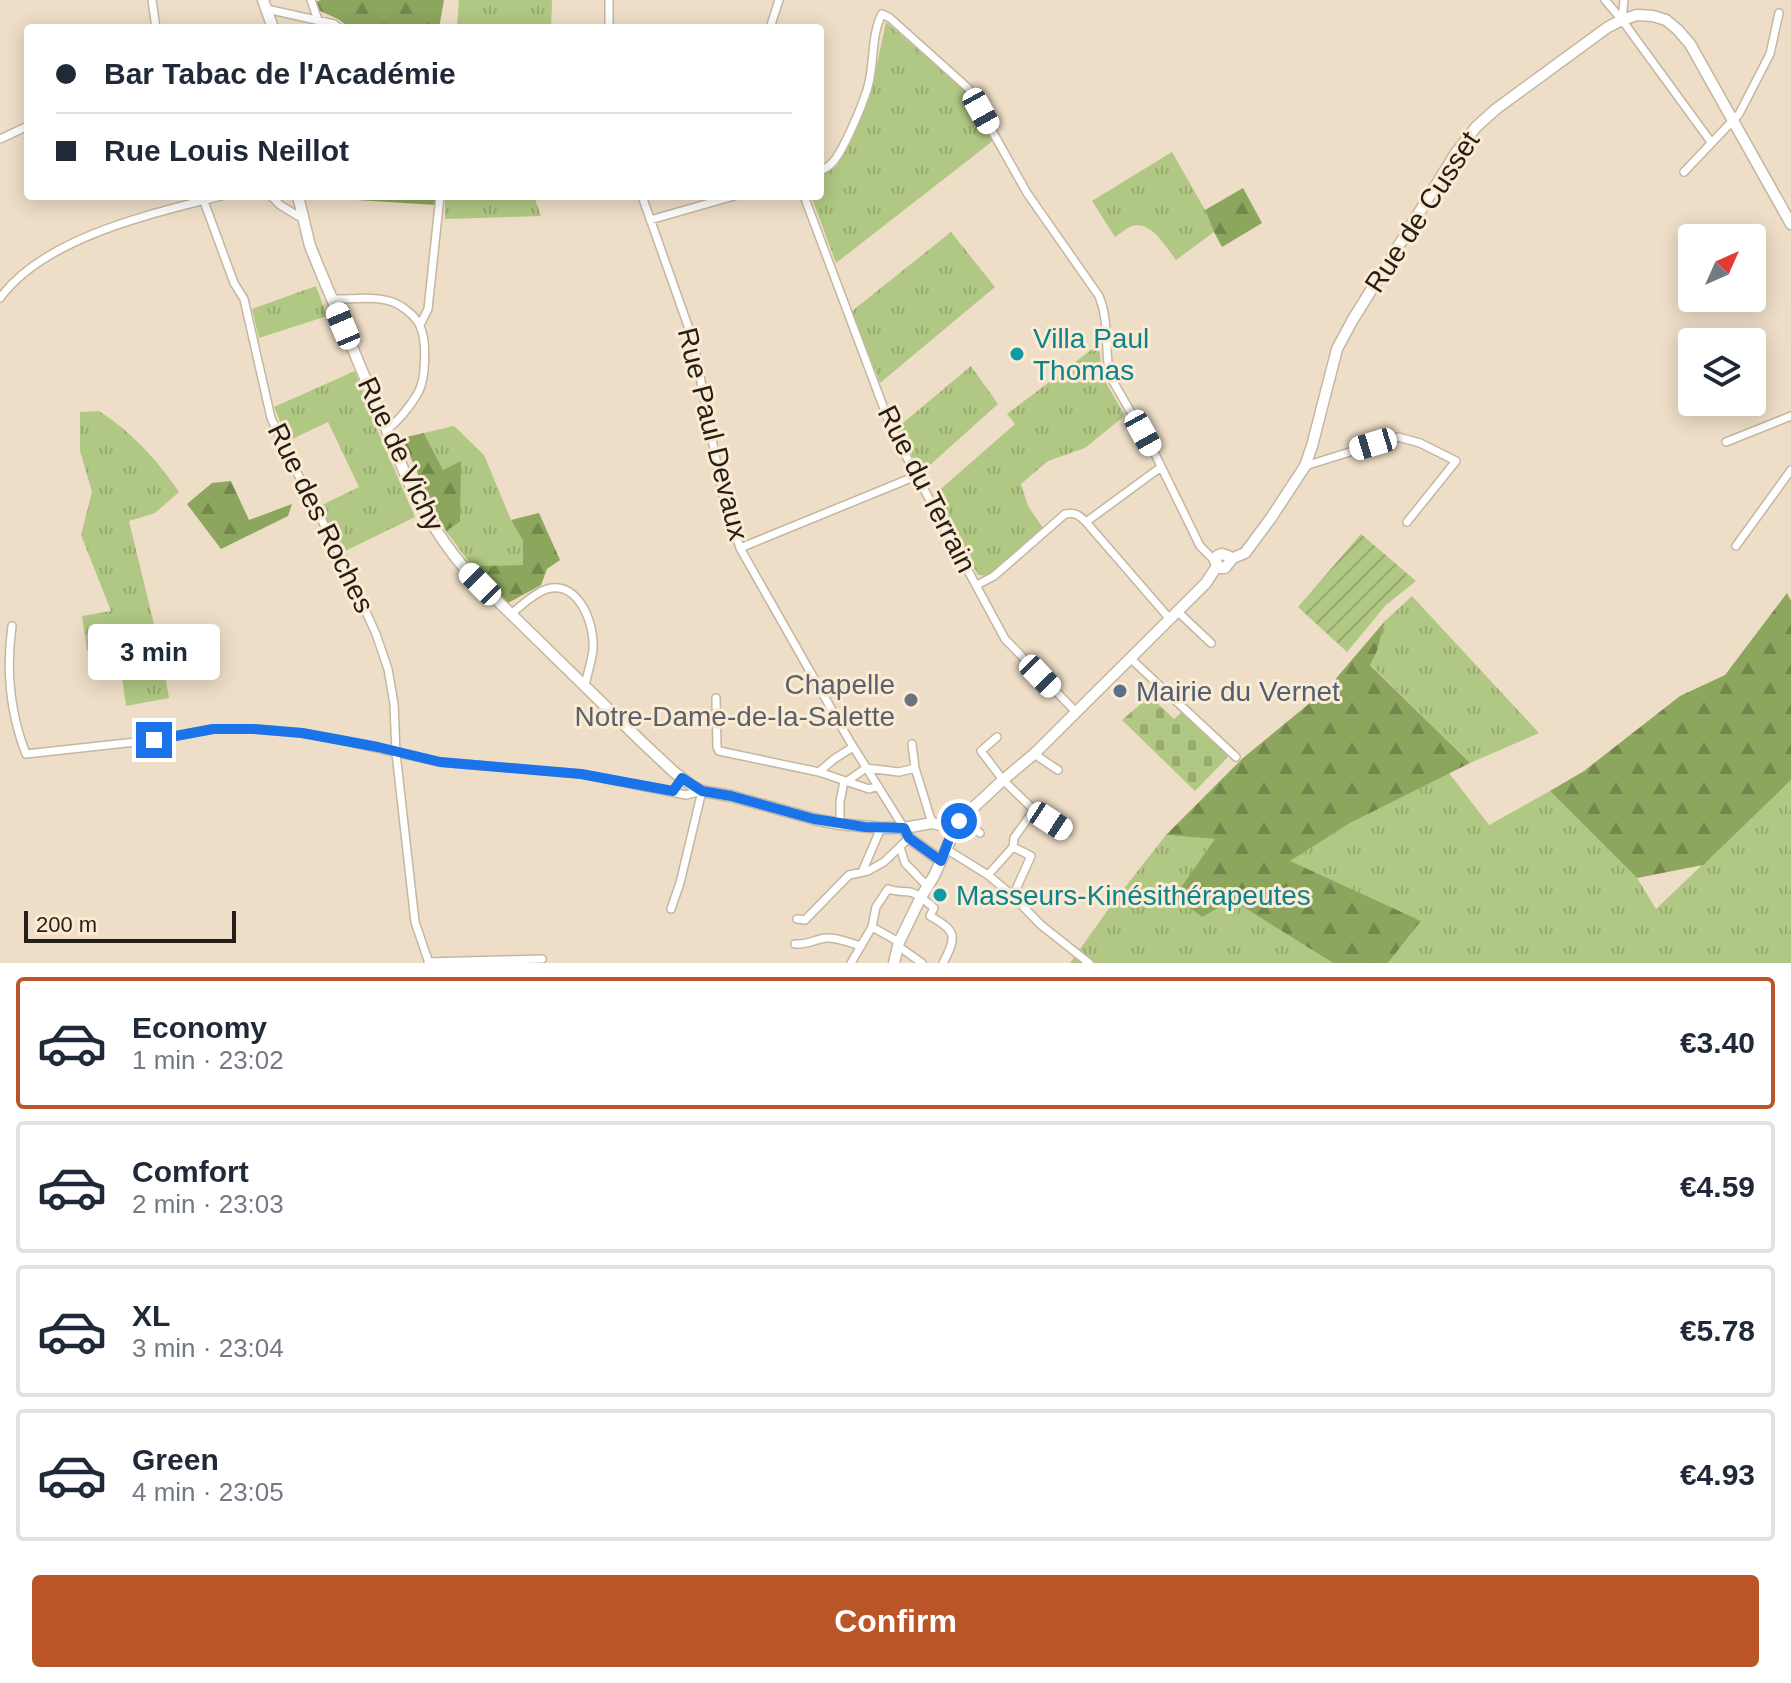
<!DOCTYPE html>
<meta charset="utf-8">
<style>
body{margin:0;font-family:Helvetica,sans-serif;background:#f6f6f7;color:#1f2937;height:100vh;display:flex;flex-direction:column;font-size:30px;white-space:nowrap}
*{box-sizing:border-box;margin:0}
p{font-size:26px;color:#747a83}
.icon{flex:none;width:44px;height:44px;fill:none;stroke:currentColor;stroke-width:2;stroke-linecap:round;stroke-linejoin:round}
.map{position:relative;height:963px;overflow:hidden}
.drawer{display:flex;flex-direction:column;background:#fff;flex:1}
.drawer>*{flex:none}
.hud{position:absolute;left:24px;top:24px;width:800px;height:176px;border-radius:8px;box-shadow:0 4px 20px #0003;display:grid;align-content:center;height:176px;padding:0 32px;background:#fff}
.needle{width:52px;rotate:45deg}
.fabs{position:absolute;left:1678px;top:224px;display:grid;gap:16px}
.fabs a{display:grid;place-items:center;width:88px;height:88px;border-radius:8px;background:#fff;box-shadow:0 4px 20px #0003;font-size:40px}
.scale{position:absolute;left:24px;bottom:20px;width:212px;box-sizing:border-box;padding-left:8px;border:4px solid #241e16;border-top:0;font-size:22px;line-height:28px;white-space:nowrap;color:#241e16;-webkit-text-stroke:6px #fbebd3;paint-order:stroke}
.end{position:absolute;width:36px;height:36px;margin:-18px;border:10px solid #1a73e8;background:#fff;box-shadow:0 0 0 4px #fff}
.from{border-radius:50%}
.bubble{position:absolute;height:56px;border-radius:8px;background:#fff;box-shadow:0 4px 20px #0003;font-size:26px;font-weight:800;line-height:56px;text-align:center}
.car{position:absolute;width:24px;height:48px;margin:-24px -12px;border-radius:10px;box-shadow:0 0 6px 2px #0007;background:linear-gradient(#fff 24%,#345 0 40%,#fff 0 76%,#345 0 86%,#fff 0)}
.hud b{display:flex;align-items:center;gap:28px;height:76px;font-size:30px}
.hud b+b{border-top:2px solid #e0e1e3}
.hud i{width:20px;height:20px;background:#1f2937}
ul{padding:14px 0 0;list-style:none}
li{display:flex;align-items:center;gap:24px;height:132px;margin:0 16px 12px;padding:0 16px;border:4px solid #e0e1e3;border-radius:8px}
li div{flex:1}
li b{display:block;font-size:30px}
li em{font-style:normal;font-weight:800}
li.active{border-color:#ba5527}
li>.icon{width:72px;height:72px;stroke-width:1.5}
.action{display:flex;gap:16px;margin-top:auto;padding:16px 32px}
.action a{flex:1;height:92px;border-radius:8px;background:#ba5527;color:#fff;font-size:32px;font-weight:800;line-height:92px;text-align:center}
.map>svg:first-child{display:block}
.grass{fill:url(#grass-tufts)}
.forest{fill:url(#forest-firs)}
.cemetery{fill:url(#cemetery-stones)}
.garden{fill:url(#garden-furrows)}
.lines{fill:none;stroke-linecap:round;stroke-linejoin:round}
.street-casing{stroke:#c5b6a0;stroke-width:10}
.secondary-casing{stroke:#c5b6a0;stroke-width:13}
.street{stroke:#fff;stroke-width:7}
.secondary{stroke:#fff;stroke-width:10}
.route{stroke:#1a73e8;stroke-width:10}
.culture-dot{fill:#0f9aa8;stroke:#fbebd3;stroke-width:3}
.service-dot{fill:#5c6f8a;stroke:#fbebd3;stroke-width:3}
.worship-dot{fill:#6b7280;stroke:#fbebd3;stroke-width:3}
.labels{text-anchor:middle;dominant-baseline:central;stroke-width:6;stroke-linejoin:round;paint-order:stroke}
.street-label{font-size:28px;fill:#241e16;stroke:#fbebd3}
.culture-label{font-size:28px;fill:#0d838f;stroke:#fbebd3;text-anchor:start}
.worship-label{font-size:28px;fill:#5b616d;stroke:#fbebd3;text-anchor:end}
.service-label{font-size:28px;fill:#4e5e75;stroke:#fbebd3;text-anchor:start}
</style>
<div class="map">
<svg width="1791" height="963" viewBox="0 0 1791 963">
<defs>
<pattern id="grass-tufts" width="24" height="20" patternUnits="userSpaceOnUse" patternTransform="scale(2)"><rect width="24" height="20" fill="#b0c883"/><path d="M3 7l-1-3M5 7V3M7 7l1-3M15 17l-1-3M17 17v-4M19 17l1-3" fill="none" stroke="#97ab70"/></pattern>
<pattern id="forest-firs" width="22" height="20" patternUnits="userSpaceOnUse" patternTransform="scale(2)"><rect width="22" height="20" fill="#8da65e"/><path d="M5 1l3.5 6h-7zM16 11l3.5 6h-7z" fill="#73874d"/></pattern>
<pattern id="cemetery-stones" width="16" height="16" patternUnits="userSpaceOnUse" patternTransform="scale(2)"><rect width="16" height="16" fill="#b0c883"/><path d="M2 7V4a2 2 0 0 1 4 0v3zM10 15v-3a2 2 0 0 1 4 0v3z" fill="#97ab70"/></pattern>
<pattern id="garden-furrows" width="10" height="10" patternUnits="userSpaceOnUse" patternTransform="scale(2)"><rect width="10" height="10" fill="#b0c883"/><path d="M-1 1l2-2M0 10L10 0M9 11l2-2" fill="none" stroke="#97ab70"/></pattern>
</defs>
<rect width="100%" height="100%" fill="#eedec7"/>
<path class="grass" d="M459,0h93l-1,28h-94z
M886,22l77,66 31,52 -158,123 -25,-67h9v-21l17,-9 33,-69z
M1172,152l33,58 9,22 -38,28c-9,-12 -25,-40 -44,-34 -6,2 -12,8 -17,11l-23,-36z
M445,196h89l7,20 -96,3z
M951,232l44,55 -115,96 -28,-72z
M316,286l11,30 -68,22 -7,-29z
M1099,344l3,32 22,38 -1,3 -38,31 -37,13 -27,23 7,22 15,22 -54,48 -11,-1 -43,-81 80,-70 -8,-10z
M971,366l27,38 -77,69 -24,-45z
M355,371l21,56 39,90 -74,36 -21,-47 39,-19 -31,-65 -40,19 -14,-34z
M99,411c33,21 58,49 80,81l-24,21 -26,8 32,132 8,45 -43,8 -8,-58 -31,3 -5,-35 29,-5 -30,-76 11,-43 -12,-41v-39z
M454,426l30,29 27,65 12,21v24l-51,1 -26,-35 14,-9v-60l-17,8 -19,-37z
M1412,596l127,137 -69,30 -100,-99 7,-13 8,-30z
M1449,773l40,52 61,-34 87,87 19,31 135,-129v183h-403l32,-41 -131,-61 61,-38z
M1166,835l49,4 17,61 101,63h-263l45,-63z"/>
<path class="forest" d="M321,0h123l-5,28h-89l-12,-9 -20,-9 -3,-8z
M1243,188l19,35 -40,24 -8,-15 -9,-22z
M309,196h126l1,9 -127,-8z
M424,433l19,37 18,-9 -1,61 -14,9 -16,-30 -28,-63z
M231,481l18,39 43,-16 -4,12 -67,33 -34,-45 25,-21z
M539,513l21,47 -13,9 -6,16 -33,18 -36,-37 51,-1v-24l-12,-21z
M1787,593l4,8v179l-88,85 -66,13 -87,-87 34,-20 96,-75 45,-21z
M1385,621l-8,30 -7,14 100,98 -120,60 -60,38 131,60 -33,42h-55l-101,-63 -30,17 -27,-21 40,-57 -49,-4 77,-77 84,-69z"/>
<path class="cemetery" d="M1150,696l24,23 10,-9 44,44 -1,4 -32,33 -73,-71z"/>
<path class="garden" d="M1361,534l55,47 -30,24 -39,47 -49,-45z"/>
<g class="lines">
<g class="street-casing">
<path id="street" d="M152,0l4,28
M311,0l7,20
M609,0v28
M1605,0l17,20 89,122
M267,11l4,-1 63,14 5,4
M1622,20l2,-20
M770,28l9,-28
M0,139l28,-13
M820,171c4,-2 8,-4 11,-7 12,-11 37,-70 39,-87 4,-21 2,-44 12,-63l8,4 78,70 59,105 72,103c11,27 5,53 11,80l45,78 45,92 15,15
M1684,172l55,-58 31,-60 9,-41
M202,196l32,87 10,16 27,119 21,45 50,96 34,75 12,35 6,35 2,49 19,169 14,41
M271,196l9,9 18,11h4
M642,196l51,144 29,151 18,57 109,192 55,88
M804,196l88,234 113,209 71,73
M650,220l84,-24
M0,298c45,-61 151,-84 221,-102
M332,299c20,1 48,-5 67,6 7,4 18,13 21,21 7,15 6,53 -2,67 -7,12 -20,29 -32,37
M420,325l8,-16 12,-113
M1726,442l65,-26
M1305,466l93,-29 22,6 36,18 -49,61
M1086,522l75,-55
M1736,546l55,-76
M740,548l176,-72
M977,585l17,-9 71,-62c10,-2 14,1 21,8l83,96
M1177,611l34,32
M511,614c10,-8 23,-21 36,-25 32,-9 48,36 46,60 -1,12 -6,25 -8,37
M12,626c-6,43 -2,87 14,128l128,-14 59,-11h41l48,4 39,7 99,22 141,12 105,21 16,-4
M1130,658l106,99
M716,698l1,49 2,4 100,21 50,17 9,-3
M912,744l3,24 17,55
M1034,754l24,16
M819,772l15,-13 19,-12
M846,782l20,-14 33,4 16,-4
M1034,810l33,22
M840,824v-22l4,-21
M956,825l13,8 4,-5 7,5
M900,847l5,16 22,23
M946,849l42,26 25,21 28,29 48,38
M862,872l19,-44
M988,875l25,-28 1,-9 20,-28 -31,-30 -22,-29 16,-14
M1013,896l18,-40 -18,-9
M671,909l9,-26 22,-92
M797,919l8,1 44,-45 19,-4 16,-9 25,-24
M872,927l27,15
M795,944c15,1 21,-6 33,-6 11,0 22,5 33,8
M898,946l24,17
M428,962l114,-3
M851,963l21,-36 4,-20 12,-18c8,3 14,2 22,3 9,2 17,10 24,16l-4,8c27,15 27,21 13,47"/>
</g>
<g class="secondary-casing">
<path id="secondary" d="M263,0l10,28
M298,196l12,50 9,22 90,215c16,31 33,59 56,86l177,173 32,30 17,13 11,6 29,5 83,23 26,5 41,4h23l28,-5 22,5
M1230,561l-2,-5 -6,-2 -5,2 -2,5 5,7h5l8,-10 12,-5 26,-35 34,-52 7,-20 25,-97 15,-28 104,-168 20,-26 20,-18 112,-82 14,-7 15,-5 16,1 13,4 12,10 12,14 101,180
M904,828l5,10 32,23
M894,963l5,-21 22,-45 13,-21 25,-55 44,-41 31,-26 162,-161 10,-10 11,-17"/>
</g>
<use href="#street" class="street"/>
<use href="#secondary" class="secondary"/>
</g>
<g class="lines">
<path class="route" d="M154,740l59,-11h41l48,4 76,14 62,15 141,12 92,17 9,-13 20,13 29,5 83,23 51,8 39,1 5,10 32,23 7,-19 11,-21"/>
</g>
<g class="culture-dot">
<circle cx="1017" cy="354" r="8"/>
<circle cx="940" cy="895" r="8"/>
</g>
<circle class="service-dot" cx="1120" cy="691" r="8"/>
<circle class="worship-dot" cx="911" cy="700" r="8"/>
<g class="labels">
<g class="street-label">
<text transform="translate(1422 212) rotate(-57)">Rue de Cusset</text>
<text transform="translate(713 434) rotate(76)">Rue Paul Devaux</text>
<text transform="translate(401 454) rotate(65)">Rue de Vichy</text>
<text transform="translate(927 489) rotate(63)">Rue du Terrain</text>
<text transform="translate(321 518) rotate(64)">Rue des Roches</text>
</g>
<g class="culture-label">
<text x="1033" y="338">Villa Paul<tspan x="1033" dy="32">Thomas</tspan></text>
<text x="956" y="895">Masseurs-Kinésithérapeutes</text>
</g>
<g class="worship-label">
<text x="895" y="684">Chapelle<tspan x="895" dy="32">Notre-Dame-de-la-Salette</tspan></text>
</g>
<g class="service-label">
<text x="1136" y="691">Mairie du Vernet</text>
</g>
</g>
</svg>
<div class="fabs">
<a><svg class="needle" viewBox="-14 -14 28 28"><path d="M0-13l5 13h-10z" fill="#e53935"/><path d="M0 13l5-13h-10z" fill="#747a83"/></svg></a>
<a><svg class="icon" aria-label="layers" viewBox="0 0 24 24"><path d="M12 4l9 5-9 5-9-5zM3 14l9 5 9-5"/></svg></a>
</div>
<div class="scale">200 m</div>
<i class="end from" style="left:959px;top:821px"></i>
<i class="end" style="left:154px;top:740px"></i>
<div class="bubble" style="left:88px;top:624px;width:132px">3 min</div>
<i class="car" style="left:981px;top:111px;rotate:151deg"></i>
<i class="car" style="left:343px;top:326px;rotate:337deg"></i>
<i class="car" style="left:1143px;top:433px;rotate:151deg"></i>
<i class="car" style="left:1373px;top:444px;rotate:253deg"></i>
<i class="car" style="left:480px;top:584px;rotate:315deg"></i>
<i class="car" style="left:1040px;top:676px;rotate:136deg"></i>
<i class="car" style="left:1050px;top:821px;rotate:123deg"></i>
<div class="hud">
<b><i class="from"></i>Bar Tabac de l'Académie</b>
<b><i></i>Rue Louis Neillot</b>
</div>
</div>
<section class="drawer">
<ul>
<li class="active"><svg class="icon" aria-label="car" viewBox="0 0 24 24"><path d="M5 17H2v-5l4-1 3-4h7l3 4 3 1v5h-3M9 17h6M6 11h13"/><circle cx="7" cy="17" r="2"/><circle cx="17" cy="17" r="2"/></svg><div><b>Economy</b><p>1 min · 23:02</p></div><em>€3.40</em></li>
<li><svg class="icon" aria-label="car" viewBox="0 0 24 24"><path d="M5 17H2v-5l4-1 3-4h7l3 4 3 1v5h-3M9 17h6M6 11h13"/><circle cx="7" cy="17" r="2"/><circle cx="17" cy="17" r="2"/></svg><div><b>Comfort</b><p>2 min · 23:03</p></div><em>€4.59</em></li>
<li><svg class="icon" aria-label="car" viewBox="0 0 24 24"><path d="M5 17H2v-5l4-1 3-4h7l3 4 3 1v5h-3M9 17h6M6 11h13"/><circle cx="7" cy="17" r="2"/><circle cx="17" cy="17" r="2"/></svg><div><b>XL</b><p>3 min · 23:04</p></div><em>€5.78</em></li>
<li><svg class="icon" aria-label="car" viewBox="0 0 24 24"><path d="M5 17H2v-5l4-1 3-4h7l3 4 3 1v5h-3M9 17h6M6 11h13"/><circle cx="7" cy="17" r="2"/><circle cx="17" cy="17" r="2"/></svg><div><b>Green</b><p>4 min · 23:05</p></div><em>€4.93</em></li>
</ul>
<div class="action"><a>Confirm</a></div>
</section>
